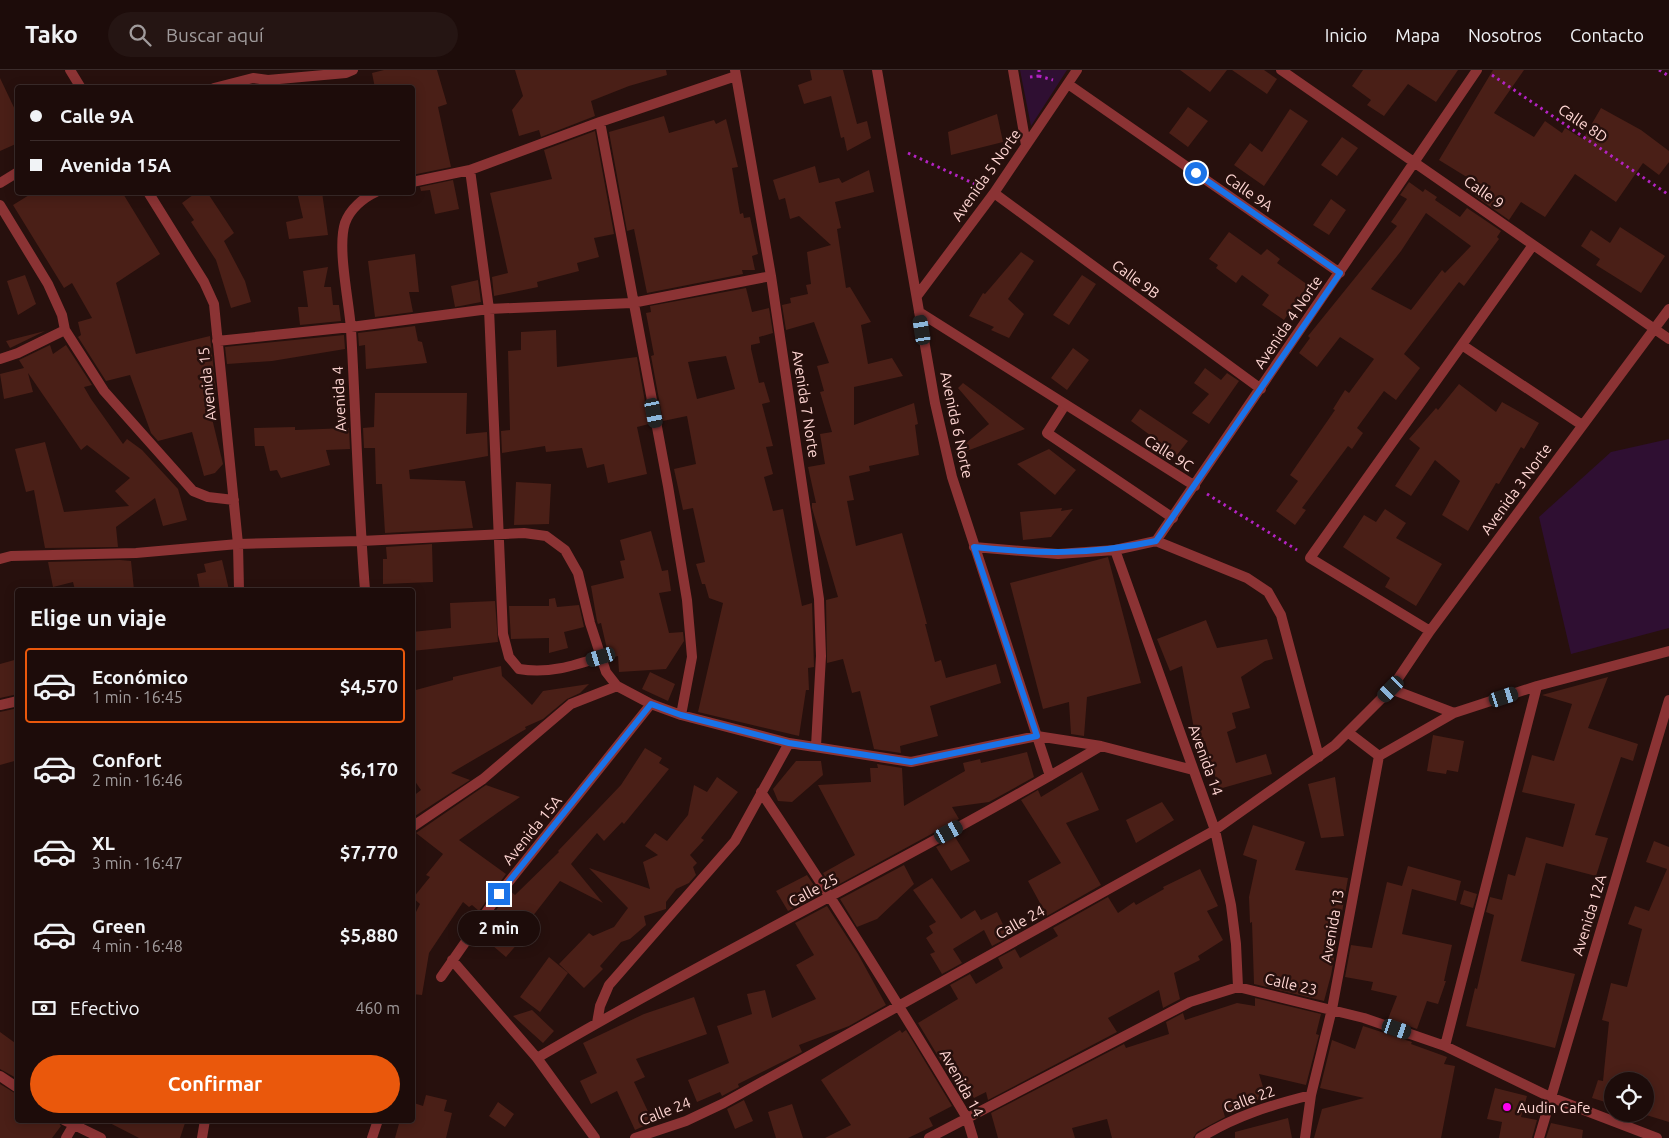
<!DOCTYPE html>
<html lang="es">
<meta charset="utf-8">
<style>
body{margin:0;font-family:Ubuntu,sans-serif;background:#251513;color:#f1f3f6;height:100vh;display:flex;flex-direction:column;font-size:19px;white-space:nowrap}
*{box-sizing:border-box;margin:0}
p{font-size:16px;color:#a09b9c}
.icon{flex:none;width:28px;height:28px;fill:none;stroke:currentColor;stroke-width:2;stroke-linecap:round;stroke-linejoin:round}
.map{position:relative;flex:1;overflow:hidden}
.side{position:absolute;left:15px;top:518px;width:400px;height:535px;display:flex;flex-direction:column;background:#1d0c0a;border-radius:5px;box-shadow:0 2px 12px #0003,0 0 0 1px #3b2c2b}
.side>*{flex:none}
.top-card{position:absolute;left:15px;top:15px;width:400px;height:110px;border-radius:5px;box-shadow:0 2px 12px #0003,0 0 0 1px #3b2c2b;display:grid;align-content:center;height:110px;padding:0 15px;background:#1d0c0a}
.tools{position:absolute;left:1604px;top:1002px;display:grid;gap:10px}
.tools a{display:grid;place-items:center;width:50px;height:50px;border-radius:50%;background:#1d0c0a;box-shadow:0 2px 12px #0003,0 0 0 1px #3b2c2b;font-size:25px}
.end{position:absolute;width:22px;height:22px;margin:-11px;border:6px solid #1a73e8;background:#fff;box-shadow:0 0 0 2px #fff}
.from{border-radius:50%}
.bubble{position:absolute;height:35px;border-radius:18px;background:#1d0c0a;box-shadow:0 2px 12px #0003,0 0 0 1px #3b2c2b;font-size:16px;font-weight:700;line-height:35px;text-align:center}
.car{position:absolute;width:15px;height:30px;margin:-15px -8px;border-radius:6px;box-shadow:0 0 4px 1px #0007;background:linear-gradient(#222 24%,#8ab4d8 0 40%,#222 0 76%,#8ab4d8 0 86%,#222 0)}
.top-card b{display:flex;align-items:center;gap:18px;height:48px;font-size:19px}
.top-card b+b{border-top:1px solid #3b2c2b}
.top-card i{width:12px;height:12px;background:#f1f3f6}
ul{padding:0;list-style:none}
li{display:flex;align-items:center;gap:15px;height:75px;margin:0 10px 8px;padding:0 5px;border:2px solid transparent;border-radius:5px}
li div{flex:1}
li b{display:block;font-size:19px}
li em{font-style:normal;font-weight:700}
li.current{border-color:#ea580c}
li>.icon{width:45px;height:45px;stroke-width:1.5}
h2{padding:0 15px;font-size:22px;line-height:60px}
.pay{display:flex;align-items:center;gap:12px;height:55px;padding:0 15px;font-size:19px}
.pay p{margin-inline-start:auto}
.action{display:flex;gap:10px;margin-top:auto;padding:10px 15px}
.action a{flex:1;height:58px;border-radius:30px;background:#ea580c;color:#fff;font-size:20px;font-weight:700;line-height:58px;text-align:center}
header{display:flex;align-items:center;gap:30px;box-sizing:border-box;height:70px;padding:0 25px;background:#1d0c0a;border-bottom:1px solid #3b2c2b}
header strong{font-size:24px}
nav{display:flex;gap:28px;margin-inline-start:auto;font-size:18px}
.search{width:350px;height:45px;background:#251513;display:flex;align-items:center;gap:12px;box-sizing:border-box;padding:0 18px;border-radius:28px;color:#a09b9c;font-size:19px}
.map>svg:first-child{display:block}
.park{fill:#2f0f32}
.building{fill:#4a1f17;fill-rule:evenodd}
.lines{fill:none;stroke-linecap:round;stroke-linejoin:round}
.path{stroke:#b323c3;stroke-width:3;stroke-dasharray:2.5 4;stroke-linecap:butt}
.lane{stroke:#8b3334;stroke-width:10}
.street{stroke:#8b3334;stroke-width:10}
.route{stroke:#1a73e8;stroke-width:6}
.poi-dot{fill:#fe00f0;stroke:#27100d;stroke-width:2}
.labels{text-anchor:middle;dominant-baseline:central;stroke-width:5;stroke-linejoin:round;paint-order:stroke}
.street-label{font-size:15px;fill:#ffd6d3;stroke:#27100d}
.poi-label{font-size:15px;fill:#ffd6d3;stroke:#27100d;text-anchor:start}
</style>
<header>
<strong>Tako</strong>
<div class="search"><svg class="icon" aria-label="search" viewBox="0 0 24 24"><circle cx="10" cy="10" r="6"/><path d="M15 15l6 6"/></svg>Buscar aquí</div>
<nav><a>Inicio</a><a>Mapa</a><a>Nosotros</a><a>Contacto</a></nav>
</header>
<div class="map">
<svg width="1669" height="1068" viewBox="0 0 1669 1068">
<rect width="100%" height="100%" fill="#27100d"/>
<path class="park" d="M1020,0h47l-36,56z
M1669,369v189l-98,26 -32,-137 72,-65z"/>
<path class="building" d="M384,0h53l10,34 -9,3 13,60 -39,8v-87h-37l-3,-15z
M515,0h151l1,5 -38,11 -38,15 4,15 -54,21 -2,-7 -20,6 -7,-26 11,-14z
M810,0h33l14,54 10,-3 4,17 -24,13 -3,-14 -3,1 -10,-42 -27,8 -6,-19 14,-5z
M1180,0h47l-17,22z
M1232,0h32l13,9 -10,15z
M1363,0h95l-22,32 -28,-18 -24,32 -17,-11 4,-5 -19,-14z
M1493,0h31l-30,43 40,24 11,-16 17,12 3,-5 18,11 18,-31 40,22 28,21v11l-10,13 -16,-12 -27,39 -41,-28 -30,43 -24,-15 -12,18 -34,-24 8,-9 -44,-27z
M0,8l18,38v27l-18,8z
M1188,37l20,14 -20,26 -19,-14z
M1290,39l18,12 -44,65 -30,-21 16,-22 12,9z
M997,44l6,28 -52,13 -3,-23z
M664,46l5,17 45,-13 2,4 10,-5 12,48 -6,1 8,46 3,-1 1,5 6,-1 8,37 -6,2 3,14h-13l1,4 -96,19 -13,-64 -7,2 -18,-99z
M595,61l19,103 -20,4 5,19 -22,6 2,8 -42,11 1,5 -44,9 -2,-19 16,-4 -18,-80 62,-14 -8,-29z
M1342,67l16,11 -21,28 -16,-11z
M815,96l4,17 20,-5 3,5 27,-13 5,22 -39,10 6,26 -4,1 9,59 4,-1 21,35 -10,3 7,39 24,-6 11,18 -49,11v38l60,-22 4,21 -3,1 4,30 -50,11 1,5 -21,5 5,24 -7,1 9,45 46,-13 25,91h-2l10,38 6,-2 5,18 50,-14 5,19 -71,23 8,30 -38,10 1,7 -27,-4 -14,-58 -8,2 -9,-34 -16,4 -1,-63 12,-3 -26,-89v-5h4l-8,-36 17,-3 -5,-30 12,-2 -12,-40 4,-1 -7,-25 12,-3 -15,-41 -28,8 -4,-25 9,-2 -1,-5 18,-4 -2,-9 5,-1 -4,-32 24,-7 -32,-29 -9,3 -5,-21 -6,2 -6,-20z
M453,110l6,29 -24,5 -5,-24 -9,1 -1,-4z
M1409,112l14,10 2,-3 12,8 -2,3 25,17 7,-9 34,23 -4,6 2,2 -35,47 -5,-4 -55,72 16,14 -24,32 -12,-9 -27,37 6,5 -11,16 -4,-3 -46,62 4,2 -11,15 -19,-14 22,-30 -8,-6 45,-65 -2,-1 12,-19 4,3 25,-34 -34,-22 -23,30 -18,-14 11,-15 -2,-2 89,-110 -6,-4 16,-23 -7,-4zM1426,143l45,33 -26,27 -3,-3 -31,40 -40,-21 30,-38z
M34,122h88l38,62 -44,29 20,71 74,-18 6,54 -5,1 4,13 -6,2 14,58 -8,9 -11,3 -12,-44 -34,9 -7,-8 -21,-58 -24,6 -28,-44 3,-2 -3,-13 14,-4 -20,-35 -8,5 -51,-83z
M197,122h10l27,41 -10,8 21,40 6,21 -20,6 -15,-48 -25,-38 3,-2 -12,-17z
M297,122h25l6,43 -39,4 -3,-17 17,-4z
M1331,129l15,11 -17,25 -16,-10z
M1620,157l45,29 -24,37 -45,-28 4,-6 -19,-13 10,-16 19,13z
M1229,162l32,23 6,-6 13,10 -3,4 31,22 -24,35 -22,-15 7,-10 -27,-20 -6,8 -20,-15 2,-3 -9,-6z
M1021,182l13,9 -26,38 16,15 -15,24 -18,-8 3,-3 -25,-11 14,-23 2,1z
M415,184l4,38h-10l4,20 -38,5 -7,-56z
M328,197l-4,20h7l2,18h6l2,16 -41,4 -2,-18h10l-5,-36z
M25,205l11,29 -18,11 -11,-34z
M1082,205l14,9 -27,41 -16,-10z
M478,210l3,22 -26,5 -4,-21z
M746,218l6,24 17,-4 4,25 -14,4 1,6 -9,2v4l8,34 5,-1 6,20 -8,2 11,42 -7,1 7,27 -9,3 9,34 10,-2 19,97 10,-3 2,64 -6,1 1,22h-3l-7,46 -101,-24 25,-109 -14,-5 -4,-14h-3l-6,-20 9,-2 -12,-54 -10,2 -9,-41 22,-5 -9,-48 -24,5 -12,-65 3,-1 -8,-42 5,-1 -1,-6zM726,286l9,33 -38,10 -9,-37z
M415,256l3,15 4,1 5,21 -61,6 -1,-24 -6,1 -1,-13z
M556,260l1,37 80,-10 12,67 -12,3 10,47 -39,9 -4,-19 -17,4 -5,-20 -36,4 -1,-6 -43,7 -1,-22 9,-1 -2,-79 13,-1v-18z
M45,261l-35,17 -4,-7z
M344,265l1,14 -73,12 -45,3 -2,-17z
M50,275l3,9 13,-9 26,40 -8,2 7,12 32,45 4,-5 15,11 36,39 9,31 -24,6 -8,-28 -39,29 2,20 -73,1 -11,-58 -8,2 -11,-43 30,-7 19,70 65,-6 -14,-15 15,-13 -43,-33 -6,5 -53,-77 5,19 -29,7 -4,-25 24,-6 -5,-8z
M1073,278l16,12 -22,30 -16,-12z
M1205,298l16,12 6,-7 12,8 -30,43 -17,-11 17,-19 -15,-11z
M963,313l62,46 -69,26 -1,-3 34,-28 -31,-36z
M1459,314l37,28 6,-10 37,21 -15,26 -3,-2 -22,37 -3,-1 -28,48 -26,-16 18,-34 -25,-21 -24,36 -16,-10 25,-38 -11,-9 27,-31 2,2z
M375,323h92l-1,41 21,-2 1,24 -79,14 1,9 55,2 8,47 -88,5 -3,-49h-6l-1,-36h-11l-1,-20 11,-1z
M1140,339l48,32 -11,14 -46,-34z
M295,357v3l54,-2 1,21 -24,1 4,15 -49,13 -4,-8 -7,1 -6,-25h-9l-1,-18z
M1049,379l27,21 -21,25 -38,-31z
M516,412l35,2 -2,40 -35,1z
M1062,438l-1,3 12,-2 -22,28 -28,3 -3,-28z
M1385,439l21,14 -10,15 46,26 -26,42 -31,-19 5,-9 -47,-31 21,-32 12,7z
M651,461l11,40 6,-1 3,21 -12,2 10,40 14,-1 1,9 -18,28 -47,3 -1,-16 -9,2 -8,-35 -3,1 -1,-3 -6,-35 33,-8 -4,-17 5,-1 -5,-20z
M432,474l1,38 -50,2v-25h4l-1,-12z
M1108,487l33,126 -54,14 -3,39 -13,-2 -2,-32 -26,7 -33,-126z
M120,490l11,1 3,29h-59l-2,-8 -20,5 -5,-25z
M222,490l7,30h-29l-3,-16 9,-2 -2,-8z
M555,528l2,9 22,-2 5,22 -20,5 4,16 -19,5v-15l-38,1 -2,-33h40v-7z
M495,531l3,41 -86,9v-19l39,-4 -1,-25z
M1206,550l11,28 50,-9 6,20 -8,2 -24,16 9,31 -18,5 4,15 -9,4 9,31 30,-9 6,20 -53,15 -14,-48 -8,3 -15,-78 -12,5 -13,-32z
M18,589v35l-18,4v-34z
M501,596l1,10 30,29 11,-14 46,-7 -9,9 -13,6 -24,20 -18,8 1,2 -75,44 19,7 -58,38v-21l9,-7 -9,-13v-86l41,-11v-3z
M650,602l25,12 -7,17 -26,-12z
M1608,607l-20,51 50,16 -5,17 -12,-4 -26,78 13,3 -12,38 -50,-13 -25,98 54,13 -20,74 -89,-22 9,-38 2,1 17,-74 -8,-3 4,-15 12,3 6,-26 7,2 11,-39 37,10 12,-43 -53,-12 10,-37 22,6 18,-57 -30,-9z
M18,638v52l-18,5v-53z
M1433,665l31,6 -6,31 -11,-2 -1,4 -19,-3z
M645,678l17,10 -3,5 10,6 -45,55 -2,-2 -18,19 -7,-8 -26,31 32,39 -43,-22 -28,36 5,4 -31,36 -20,-17 11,-13 -8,-7 21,-29 5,4 44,-43 -1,-1 63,-66z
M1027,682l7,25 -45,25 -37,5 7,12 -127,69 -9,-15 32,-18 -37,-70 53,-3 -1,-14h8l-1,-4 25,4 2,38 61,-35 -2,-8 17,-4 1,4z
M796,691h25l2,14 -31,27 -14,-1 -5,-12z
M1082,702l17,38 -33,13 35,62 -54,31 -19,-35 33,-18 -40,-63 17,-10 3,7z
M717,707l21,15 -37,46 3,2 -14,15 7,8 -4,4 3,8 -7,8 -13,6 -10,13v7l-22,7 2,9 -16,14 -9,3 -21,24 3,3 -19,19 -25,-24 30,-31 4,3 21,-9 14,-19 -39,-40 61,21 -7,-27 15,-7 -13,-9 10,-13 12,8 21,-26 6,-30 13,7z
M1335,707l9,59 -23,2 -13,-54z
M486,715l34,12 -61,43 47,34 -27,37 -7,-6 -3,2 -6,-5 -34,51 -7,42 -10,-1v-74l8,-16 -7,-6 17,-21 -4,-2 17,-21 -27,-21z
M1162,732l12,18 -38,23 -10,-23z
M1253,755l52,17 -10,28 53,8 -17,97 -7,26 -70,-17 -2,-62 -2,1 -1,-26 8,-37 -14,-5z
M955,767l15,24 -19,10 -15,-24z
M1654,771l15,6v275l-26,-8h2v-33h-33v23l-20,-6 6,-18 5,1 6,-59 -7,-2 9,-37 16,4 15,-58 -14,-5 7,-18 14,5 18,-42 -21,-7z
M904,795l10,19 -37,35 -20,8 -17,-28z
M1408,796l53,15 -5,20 -44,-12 -10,45 50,11 -8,36h2l-8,23 -11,-3 -10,28 -29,-10 9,-23 -26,-6 2,-8 -28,-5 6,-32 21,3 15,-66 15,4z
M1200,799l18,37 -11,5 16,29 -25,16 2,4 -26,13 6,26 -17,9 -4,-18 -51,28 9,14 -129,68 -2,-8 -12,6 -2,-3 -8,4 -46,-76 40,-24 -8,-14 20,-11 6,10 27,-16 -5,-10 17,-9 5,9 38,-22 -5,-8 55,-31 10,16 16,-11 2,3 28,-16 -1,-2z
M807,805l13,19 -32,17 -12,-20z
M932,808l29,41 14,-9 6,10 16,-8 12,25 -17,9 -8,-16 -31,19 9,14 -20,11 -12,-20 5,-2 -9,-14 7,-5 -4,-7 7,-4 -23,-32z
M1464,820l13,4 -4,14 -13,-4z
M827,836l31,48 28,51 -37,21 -50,19 3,7 -64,32 1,3 -17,9 -2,-4 -23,10 -9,-22 41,-17 -12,-37 35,-12 -5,-20 18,-4 7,28 44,-19 -20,-34 18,-10 -19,-32z
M549,887l19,16 -28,39 -20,-15z
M694,927l13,37 -71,25 9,18 -11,5 19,40 -18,8 -18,-39 -26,13 -11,-23 17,-8 -14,-30 61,-29z
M1255,928l66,16 -5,20 3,1 -13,50 -47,-11 7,23 -43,13 2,7 -28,15 -4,6h-81l-5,-19 -35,9 3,10h-77l-7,-25 133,-69 2,4 43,-14 -3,-12 17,-9 2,7 52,-17 18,3z
M532,940l22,21 -11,12 -30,-27z
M1363,956l49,16 -1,2 36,13 -3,7 11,2 -14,72h-127l8,-29 42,-11 -44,-10 12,-48 23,9z
M900,960l2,3 4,-3 46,76 -23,12 4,8 -25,12h-83l26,-13 -30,-45z
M0,962l18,13v34l-18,-10z
M0,1014l18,11v25h39l4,6 -9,12h-52z
M1495,1018l32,8 -6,21 16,3 -5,18h-33l3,-16 -15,-3z
M426,1025l21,5 -3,11 8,2 -6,25h-51l5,-18h12l2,-17 9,3z
M744,1030l9,21 -18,8 -8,-20z
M498,1032l16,12 -9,13 -16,-11z
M792,1034l11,34h-27l-8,-26z
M1288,1048l4,20h-57v-6z
M104,1050h82l-6,18h-41z
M1551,1053l32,7 -1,8h-36z"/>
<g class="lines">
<path class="path" d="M1659,0l10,6
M1492,5l177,120
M1039,6l14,4
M1030,7l9,-1v-6
M908,83l71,33
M1207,424l90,56"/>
<path class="lane" d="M1065,335l-18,28 126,85"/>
<path class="street" d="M70,0l11,18
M735,0l36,206 48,323 2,57 -5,90
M877,0l58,333 17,74 98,299
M1013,0l13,75
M1281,0l388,269
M1068,14l272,189
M214,18l39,-10 15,2 78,-7 7,-3
M600,52l68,364 19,114 5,57 -11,58
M470,100l19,139 14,325 6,23 10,12c29,5 54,-3 82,-12
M412,112l58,-12 130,-48 136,-46
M0,113l18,-11
M148,122l56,90 10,22 24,240 1,46
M994,123l267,196
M0,135l48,79 14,31 3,15 39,61 89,100 15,6 26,3
M917,226l77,-103 83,-123
M919,242l276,174
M217,271l134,-14 138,-18 143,-6 139,-27
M1462,275l120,80
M0,289l18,-6 47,-23
M1156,471l321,-471
M974,477l84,7 57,-4 41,-9 91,37 21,14 13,23 38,142
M1115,480l100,280 16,75 5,39 2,43
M0,489l11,-3 125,-3 102,-9 123,-3 163,-8 22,3 19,14 13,23 12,50 16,49 11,14 34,18 30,11 108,28 122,19 126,-26 64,10 92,24
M365,520c-7,-87 -9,-174 -14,-261 -2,-28 -14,-81 -6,-106 5,-14 18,-25 31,-31
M1430,561l-120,-73 223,-313
M1391,619l63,24
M0,635l18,-4
M1379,686l75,-43 83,-27 132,-35
M761,722c72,107 140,216 206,326l6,20
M412,757l71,-48 88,-75 46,-18
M452,890l85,98 58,80
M441,907l58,-83 152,-190
M597,953l3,-17 9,-21 126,-144 54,-98
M1445,976l92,-360
M537,988c185,-109 379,-202 564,-312
M0,1006l18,12
M64,1050l37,18
M66,1068l7,-12
M202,1068l3,-18
M372,1068l6,-18
M635,1068l51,-17 38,-18 491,-273 120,-85 56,-56 39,-58 239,-322
M929,1068l261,-136 48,-15 126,31 81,28 105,51 107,41
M1200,1068c35,-22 71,-33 111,-43
M1305,1068l6,-43 21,-86 47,-253 -30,-23
M1539,1068l130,-438"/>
</g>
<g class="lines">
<path class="route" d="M499,824l152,-190 30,11 108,28 122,19 126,-26 -63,-189c65,7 117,8 182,-6l184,-268 -144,-100"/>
</g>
<circle class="poi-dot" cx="1507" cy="1037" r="5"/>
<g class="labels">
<g class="street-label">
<text transform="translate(1583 53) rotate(34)">Calle 8D</text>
<text transform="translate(986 105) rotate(-55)">Avenida 5 Norte</text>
<text transform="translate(1249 122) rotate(35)">Calle 9A</text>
<text transform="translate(1484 122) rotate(35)">Calle 9</text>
<text transform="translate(1136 209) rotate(36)">Calle 9B</text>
<text transform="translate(1288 252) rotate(-56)">Avenida 4 Norte</text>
<text transform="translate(207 314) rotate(-96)">Avenida 15</text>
<text transform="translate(339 329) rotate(-93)">Avenida 4</text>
<text transform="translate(806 334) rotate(81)">Avenida 7 Norte</text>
<text transform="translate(957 355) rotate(78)">Avenida 6 Norte</text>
<text transform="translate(1169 383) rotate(32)">Calle 9C</text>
<text transform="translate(1516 419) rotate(-54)">Avenida 3 Norte</text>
<text transform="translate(1206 690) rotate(70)">Avenida 14</text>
<text transform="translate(532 760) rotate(-51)">Avenida 15A</text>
<text transform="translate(813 820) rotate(-28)">Calle 25</text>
<text transform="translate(1589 845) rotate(-73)">Avenida 12A</text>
<text transform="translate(1020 852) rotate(-29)">Calle 24</text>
<text transform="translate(1332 856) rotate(-80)">Avenida 13</text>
<text transform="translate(1291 914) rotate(13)">Calle 23</text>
<text transform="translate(962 1013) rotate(61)">Avenida 14</text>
<text transform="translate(1249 1029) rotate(-20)">Calle 22</text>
<text transform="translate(665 1041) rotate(-21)">Calle 24</text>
</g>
<g class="poi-label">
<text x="1517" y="1037">Audin Cafe</text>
</g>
</g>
</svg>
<div class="tools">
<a><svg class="icon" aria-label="locate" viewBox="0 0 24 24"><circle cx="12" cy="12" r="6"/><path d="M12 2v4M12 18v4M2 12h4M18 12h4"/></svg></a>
</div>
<i class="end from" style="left:1196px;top:103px"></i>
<i class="end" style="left:499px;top:824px"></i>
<div class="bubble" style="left:458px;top:841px;width:82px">2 min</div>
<i class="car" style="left:922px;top:260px;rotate:351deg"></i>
<i class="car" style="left:654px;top:343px;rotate:169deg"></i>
<i class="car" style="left:601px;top:587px;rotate:253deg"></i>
<i class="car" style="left:1391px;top:619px;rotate:224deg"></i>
<i class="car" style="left:1504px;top:627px;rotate:72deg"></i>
<i class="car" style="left:949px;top:762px;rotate:61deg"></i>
<i class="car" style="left:1397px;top:959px;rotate:109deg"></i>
<div class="top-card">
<b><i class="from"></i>Calle 9A</b>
<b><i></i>Avenida 15A</b>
</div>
<section class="side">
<h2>Elige un viaje</h2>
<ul>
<li class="current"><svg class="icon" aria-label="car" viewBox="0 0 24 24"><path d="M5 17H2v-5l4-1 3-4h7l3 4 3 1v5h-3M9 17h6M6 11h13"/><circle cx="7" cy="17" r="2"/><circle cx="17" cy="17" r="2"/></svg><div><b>Económico</b><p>1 min · 16:45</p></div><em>$4,570</em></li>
<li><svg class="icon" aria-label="car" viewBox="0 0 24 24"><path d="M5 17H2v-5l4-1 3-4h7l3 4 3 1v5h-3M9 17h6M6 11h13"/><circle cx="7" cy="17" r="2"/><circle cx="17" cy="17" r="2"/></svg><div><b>Confort</b><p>2 min · 16:46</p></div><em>$6,170</em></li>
<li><svg class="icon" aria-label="car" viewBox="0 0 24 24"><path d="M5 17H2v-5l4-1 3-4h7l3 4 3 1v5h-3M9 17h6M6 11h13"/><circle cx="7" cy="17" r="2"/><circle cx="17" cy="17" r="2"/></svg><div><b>XL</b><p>3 min · 16:47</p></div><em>$7,770</em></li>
<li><svg class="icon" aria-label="car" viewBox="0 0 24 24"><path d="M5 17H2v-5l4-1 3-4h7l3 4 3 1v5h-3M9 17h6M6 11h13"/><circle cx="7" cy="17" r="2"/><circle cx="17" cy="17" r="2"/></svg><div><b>Green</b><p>4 min · 16:48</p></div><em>$5,880</em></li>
</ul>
<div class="pay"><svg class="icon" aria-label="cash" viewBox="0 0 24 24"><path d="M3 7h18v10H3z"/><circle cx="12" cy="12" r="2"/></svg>Efectivo<p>460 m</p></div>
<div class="action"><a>Confirmar</a></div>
</section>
</div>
